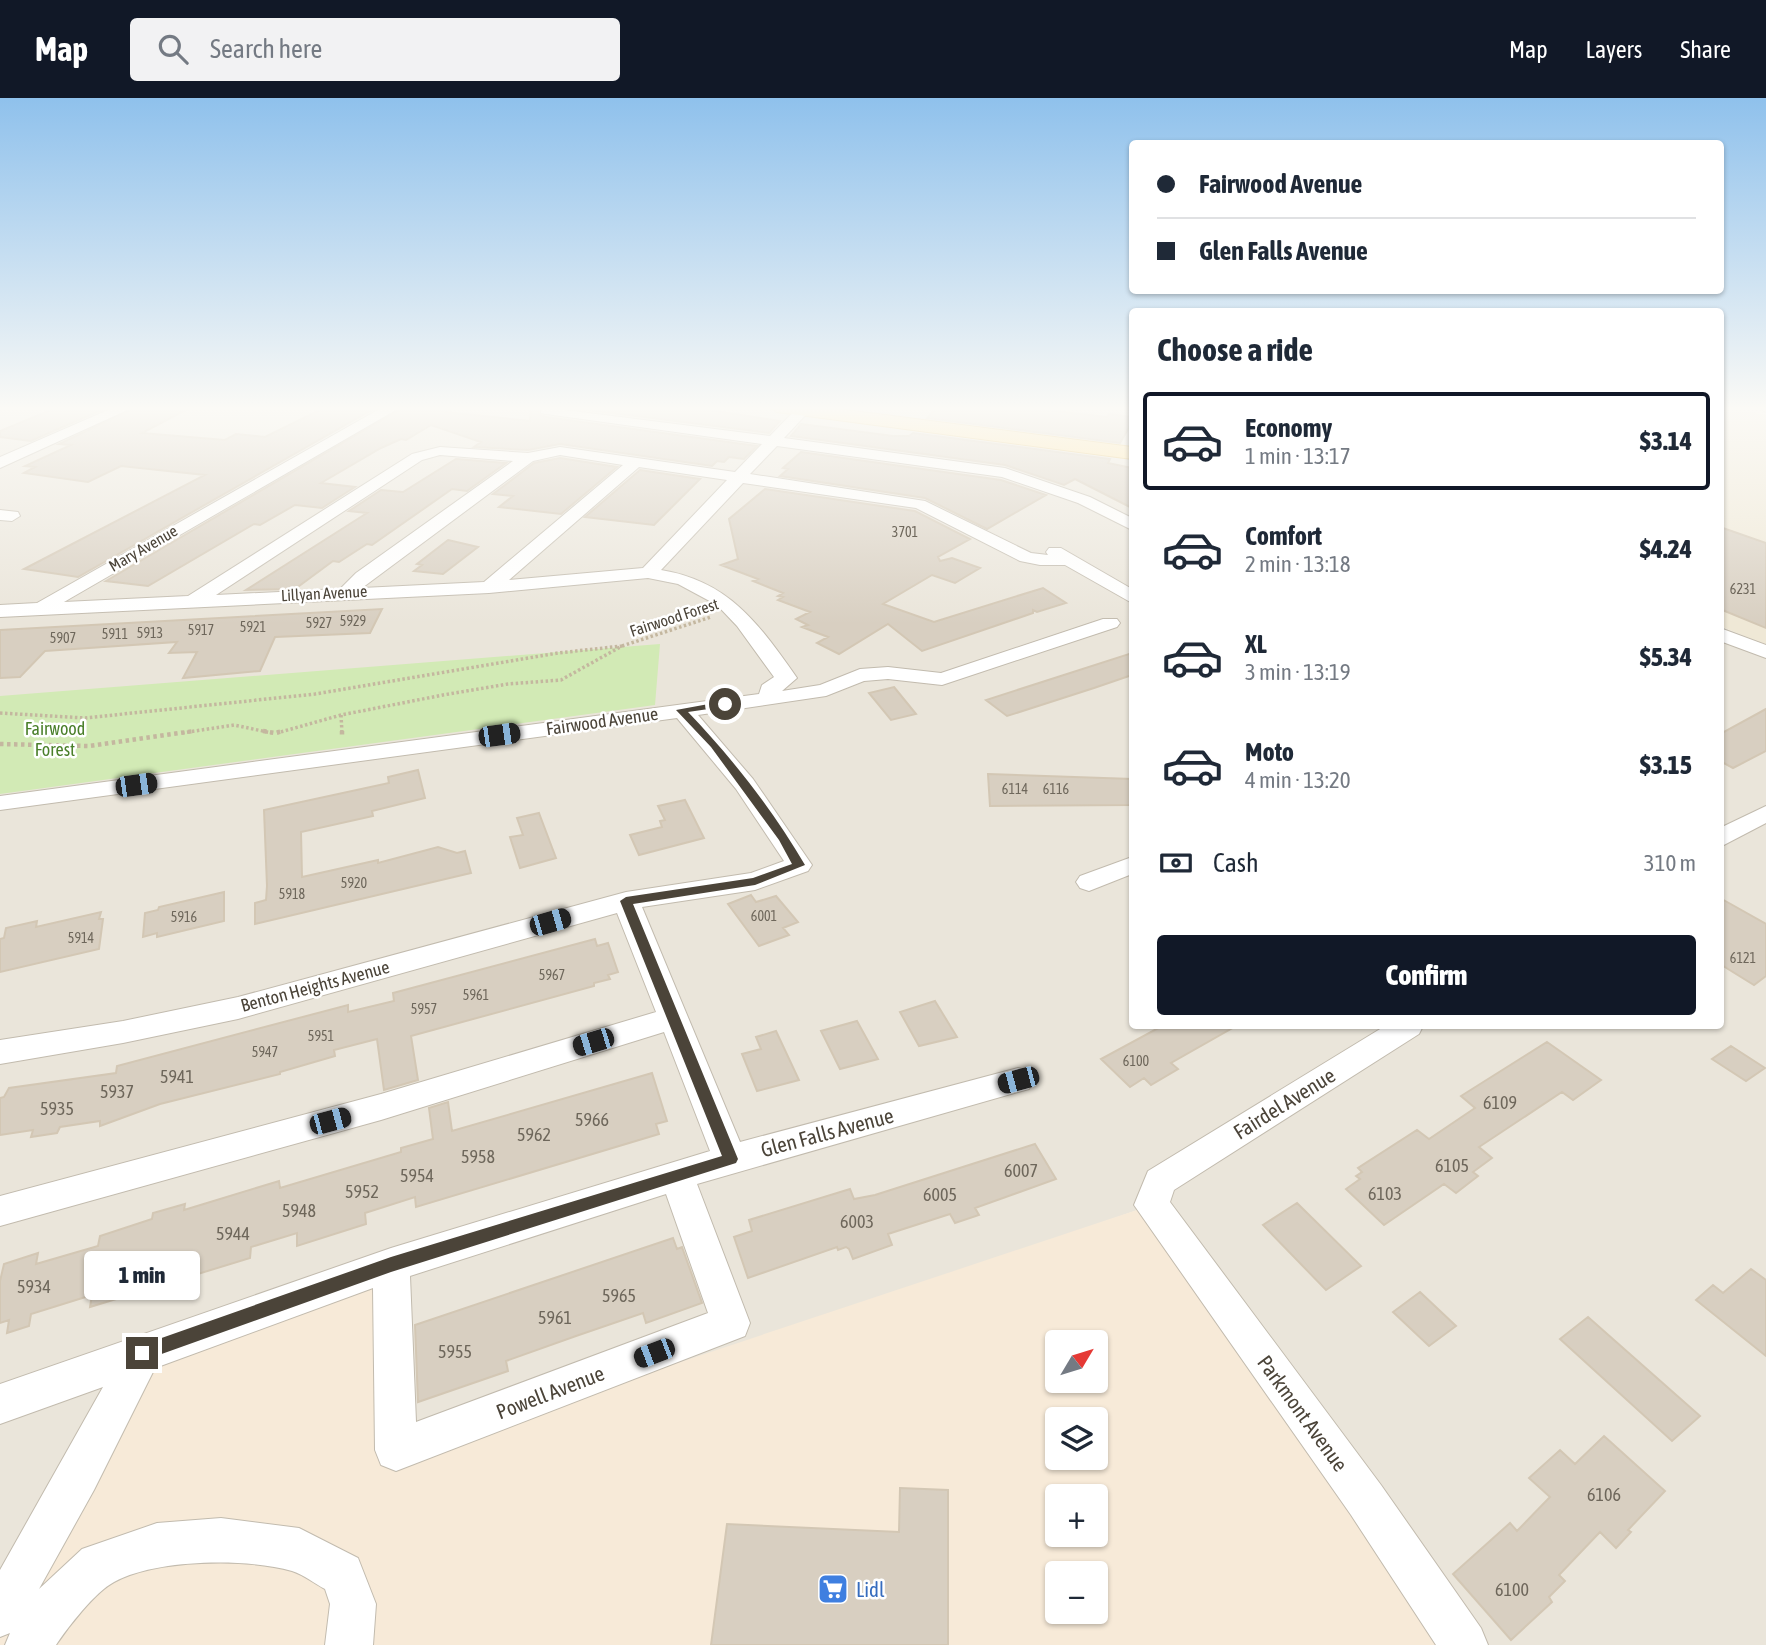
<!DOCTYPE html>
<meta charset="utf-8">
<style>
body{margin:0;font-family:"Asap Condensed",sans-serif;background:#f2f2f3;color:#1f2937;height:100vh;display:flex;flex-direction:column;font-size:26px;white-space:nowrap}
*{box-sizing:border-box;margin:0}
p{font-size:23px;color:#747a83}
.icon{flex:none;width:38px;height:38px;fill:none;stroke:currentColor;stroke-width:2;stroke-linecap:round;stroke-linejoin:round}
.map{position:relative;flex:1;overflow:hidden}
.side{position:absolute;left:1129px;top:210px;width:595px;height:721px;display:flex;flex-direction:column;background:#fff;border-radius:7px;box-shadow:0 2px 5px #0004}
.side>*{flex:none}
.hud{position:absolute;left:1129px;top:42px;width:595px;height:154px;border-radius:7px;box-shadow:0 2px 5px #0004;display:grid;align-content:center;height:154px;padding:0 28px;background:#fff}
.needle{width:46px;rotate:52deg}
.buttons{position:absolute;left:1045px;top:1232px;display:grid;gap:14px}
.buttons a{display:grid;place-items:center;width:63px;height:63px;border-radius:7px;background:#fff;box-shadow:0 2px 5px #0004;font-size:35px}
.end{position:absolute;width:32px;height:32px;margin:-16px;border:9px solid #4b4439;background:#fff;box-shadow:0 0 0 4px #fff}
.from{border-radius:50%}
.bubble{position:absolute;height:49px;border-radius:7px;background:#fff;box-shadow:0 2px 5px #0004;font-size:23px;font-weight:800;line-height:49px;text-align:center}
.car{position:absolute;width:21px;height:42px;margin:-21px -10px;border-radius:9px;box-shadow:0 0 5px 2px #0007;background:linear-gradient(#222 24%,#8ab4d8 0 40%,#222 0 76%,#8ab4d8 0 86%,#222 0)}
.hud b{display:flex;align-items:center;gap:24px;height:66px;font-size:26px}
.hud b+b{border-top:2px solid #e0e1e3}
.hud i{width:18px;height:18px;background:#1f2937}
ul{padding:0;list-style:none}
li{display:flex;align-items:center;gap:21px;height:98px;margin:0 14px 10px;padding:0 14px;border:4px solid transparent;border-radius:7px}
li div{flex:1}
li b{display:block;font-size:26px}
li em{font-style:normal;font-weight:800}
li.selected{border-color:#111827}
li>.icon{width:63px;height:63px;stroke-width:1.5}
h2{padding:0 28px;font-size:32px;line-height:84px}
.pay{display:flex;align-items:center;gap:18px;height:77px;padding:0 28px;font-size:26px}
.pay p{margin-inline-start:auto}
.cta{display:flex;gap:14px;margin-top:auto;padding:14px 28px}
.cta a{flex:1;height:80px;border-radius:7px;background:#111827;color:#fff;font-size:28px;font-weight:800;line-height:80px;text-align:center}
header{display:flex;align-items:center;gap:42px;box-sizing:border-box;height:98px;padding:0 35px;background:#111827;color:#fff}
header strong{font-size:33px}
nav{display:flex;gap:38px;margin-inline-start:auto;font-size:24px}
.search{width:490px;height:63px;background:#f2f2f3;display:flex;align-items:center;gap:18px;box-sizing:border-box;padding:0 24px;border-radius:7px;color:#747a83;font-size:26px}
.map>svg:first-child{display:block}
.residential{fill:#eae5da}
.commercial{fill:#f7ead8;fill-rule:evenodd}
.education{fill:#efe8d6}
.green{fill:#d2eab5}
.building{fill:#d8cfc1;stroke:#d3c7b4;stroke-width:2}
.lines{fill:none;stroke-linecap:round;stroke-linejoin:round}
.minor-casing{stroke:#c2bbae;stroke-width:2}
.major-casing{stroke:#e6c16a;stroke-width:2}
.path-far1{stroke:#c4b79f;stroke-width:3.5;stroke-dasharray:2.5 2.5;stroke-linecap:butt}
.path{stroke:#c4b79f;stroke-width:4.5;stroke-dasharray:3.5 3.5;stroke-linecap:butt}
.minor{fill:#fff;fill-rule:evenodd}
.major{fill:#ffe39c;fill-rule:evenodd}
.route{fill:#4b4439}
.labels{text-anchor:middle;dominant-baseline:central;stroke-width:5;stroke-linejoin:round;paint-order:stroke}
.number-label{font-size:14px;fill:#6e675b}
.far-street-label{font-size:16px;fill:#4b4439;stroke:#fff}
.street-label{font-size:18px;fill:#4b4439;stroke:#fff}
.park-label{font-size:18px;fill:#4a7f2a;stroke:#fff}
.near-number-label{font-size:18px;fill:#6e675b}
.near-street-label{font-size:21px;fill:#4b4439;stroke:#fff}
.near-shop-label{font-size:21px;fill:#366cbe;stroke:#fff;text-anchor:start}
</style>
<header>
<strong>Map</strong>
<div class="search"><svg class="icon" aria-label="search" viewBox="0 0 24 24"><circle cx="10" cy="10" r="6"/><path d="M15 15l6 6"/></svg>Search here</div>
<nav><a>Map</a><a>Layers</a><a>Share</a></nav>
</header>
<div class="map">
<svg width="1766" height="1547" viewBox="0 0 1766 1547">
<rect width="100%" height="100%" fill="#f6f3ec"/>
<path class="residential" d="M0,309h1132v619h588v-400l46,19v1000h-290l-324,-440 -1152,399z"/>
<path class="commercial" d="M1152,1107l324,440h-1476v-41l142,-250 241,-78 12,181zM1057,1244h39v39h-39zM1057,1321h39v39h-39zM1057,1398h39v39h-39zM1057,1475h39v39h-39z"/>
<path class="education" d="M1733,310l33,7v230l-46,-19v-214z"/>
<path class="green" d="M660,546l-5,61 -655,89v-98z"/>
<path class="building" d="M58,309h50l-77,34 -31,-4v-6z
M136,309h55l-49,26 83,7 11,-6 29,3 61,-30h51l-299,170 -54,-8 181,-94 -84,-9 -33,16 -64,-9 11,-6 -10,-1 46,-21 -12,-1z
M404,309h49l-7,5 84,9 1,-14h7l1,8 7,2 211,29 -13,13 -15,-2 -5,5 -7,-1 -5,5 -152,-22 -32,6 -54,-3 7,-5 -50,-17 -25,15 -5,-1 -20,9 -60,35 34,4 -33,21 -27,-3 -35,20 -6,-1 -106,62 -42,-5z
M565,309h125l90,14 -11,12z
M937,309h83l87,10 2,-3 23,3v5l-12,21 -193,-25z
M801,326l92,12h16l4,-3 197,26 -2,4 24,5v40l-57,-29 -11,6 -59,-20 -214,-29z
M801,354l200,28 45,15 -59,34 -62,-31 -145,-22 8,-7 -5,-1z
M560,360l57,9 -56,47 -62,-7 14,-11 -20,-2 41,-31z
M456,361l50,4 -39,28 -15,-2 -80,56 -5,-1 -28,18 -6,-1 -38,28 -49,1 121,-77 -18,-2 32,-21 22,2z
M640,372l60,9 -46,46 -69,-8z
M765,391l150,22 55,28 -32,18 2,4 12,-3 28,10 -25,15 -23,-8 -49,29 51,18 109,-34 23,15 -29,9 -4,-2v3l-111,38 -34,-27 -49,30 -22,-11 11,-6 -26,-10 6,-2 -12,-6 14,-7 -32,-12 5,-3 -5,-1 5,-3 -30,-12 5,-2 -37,-14 17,-6 -9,-40z
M1720,429l46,16v85l-46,-19z
M448,442l30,7 -35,27 -29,-3 8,-6 -5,-1z
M382,511l-12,24 -95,4 -15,34 -77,7 14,-26 -28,1 8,-11 -132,9 -25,26 -20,1v-48z
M1132,555v22l-38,13 -87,28 -21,-16z
M894,589l22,27 -25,6 -22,-27z
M1766,611v42l-33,17 -13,-7v-27z
M418,672l7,28 -53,13 1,5 -72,16 1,45 76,-17v3l60,-16 19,6 8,-2 6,22 -216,51v-21l11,-3 1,-14 -3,-76 125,-27 -1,-6z
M988,676l144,5v26l-142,1z
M685,702l19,38 -65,17 -9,-20 32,-8 -2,-6 5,-1 -7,-14z
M539,715l17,45 -36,10 -10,-31 13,-2 -6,-17z
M224,794v29l-67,16v-4l-14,4 2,-24 13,-3 1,-3z
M751,797l5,7 20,-6 22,26 -15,6 6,7 -30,11 -31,-42z
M1720,800l46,26v52l-12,9 -34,-21z
M101,814l-2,7h4l-4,30 -99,23v-33l4,-1 2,-10 31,-7 -1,6z
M595,841l2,7 11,-3 10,29 -10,3 2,4 -16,4v3l-183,50 7,44 -34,10 -7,-51 -43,11 1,6 -55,16v2l-120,30 -60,22v-5l-40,6 -3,6 -26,4 2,-7 -33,5v-37l4,-1 5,-9 107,-15 1,-7 231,-61v7l46,-11 -1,-8z
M935,903l22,36 -38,9 -19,-34z
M857,923l21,38 -38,10 -19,-38z
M1162,928h74l-65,37 7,6 -27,16 -7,-7 -14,9 -29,-28z
M776,933l23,49 -42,11 -15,-37 19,-5 -5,-12z
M1547,944l54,38 -28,20 -11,-8 -83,55 13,11 -19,14 5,4 -22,17 -12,-9 -60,41 -38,-36 14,-10 -4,-3 6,-4 -4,-4 59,-38 12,9 46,-31 -14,-12z
M1731,948l34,22 -19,13 -34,-22z
M652,975l15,48 -11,3 3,10 -243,73 -1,-10 -50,16 1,11 -69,22v-13l-46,14 -1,11 -160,49 2,-12 -61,19 -2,12 -22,7 2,-13 -9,3v-42l4,-17 34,-11 -2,11 62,-18 2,-10 52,-17 1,-6 32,-9 -1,6 95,-29 1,7 121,-36v-4l32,-9 -4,-31 19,-6 4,29z
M1035,1046l21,35 -81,29 4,7 -24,8 -5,-9 -62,20 4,11 -39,14 -4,-10 -3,-2 -8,3 -1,-3 -89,31 -14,-41 18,-6 -3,-11 101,-31 4,10 21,-4z
M1297,1105l64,63 -35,24 -63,-65z
M673,1140l4,11 5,-2 20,56 -56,20 -3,-10 -67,23 -70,25 2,10 -90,31 -3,-77z
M1751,1171l15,11v76l-70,-56 17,-15 10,8z
M1420,1194l36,34 -27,20 -36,-34z
M1588,1219l112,99 -28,25 -112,-102z
M1604,1338l61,55 -37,39 3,2 -15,16 -16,-16 -41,43 6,6 -16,16 3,5 -41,38 -58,-66 57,-51 7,8 33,-34 -21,-19 31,-28 15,14z
M900,1390l48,2v155h-237l16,-121 172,8z"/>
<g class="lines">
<g class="minor-casing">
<path id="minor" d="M115,309h19l-134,61v-11z
M383,309h18l-337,195 124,-6 224,-142 28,-7 88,6 32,-6 175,25 27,-28 -216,-30 -5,-1v-6l229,29 28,-29h15l-29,31 221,30 85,29 42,21v12l-54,-27 -76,-26 -225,-31 -27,28 175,27 106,52 17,2 -2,-3 3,-4h12l71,41v14l-67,-38h-25l-20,-4 -104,-53 -173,-25 -82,87c68,11 98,54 136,108l-15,13 38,-6 40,-16 28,-2 53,6 162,-54h14l3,4 -3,4 -175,58 -54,-6 -24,2 -38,15 -128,19 55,64 59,86 -4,6 -53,19 -113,17 98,235 278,-74 11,3 5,9 -5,9 -11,3 -321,92 53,139 -5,13 -349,135 -15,-6 -6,-15 -2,-162 -218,80 -61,122 -55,99 43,-40 75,-26 64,-5 78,10 59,30 18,46 -3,41h-48l5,-41 -5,-15c-10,-5 -22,-15 -33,-18 -47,-13 -135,-12 -178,11 -19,10 -46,45 -58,63h-51l5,-12 -10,4v-67l103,-183 -103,37v-40l391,-136 319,-97 -46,-119 -283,88 -381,106v-30l381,-102 275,-82 -39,-99 -379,106 -115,24 -123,21v-24l123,-19 115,-24 388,-105 125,-19 33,-12 -48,-72 -59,-71 -677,92v-14l759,-102 3,-9 12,-8 -37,-51 -20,-21 -39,-21 -30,-6 -159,15 -489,24v-12l37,-2zM440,357l73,6 -157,112 -16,16 -124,6 206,-135zM560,357l63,10 -139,117 -122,6 171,-127zM639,369l88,13 -84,88 -134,12zM666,1096l42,119 -292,109 -6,-146z
M1757,309h9v5z
M0,412l18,2 2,4 -8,5 -12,-1z
M1720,530l46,17v13l-46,-17z
M1766,708v17l-46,24v-19z
M1132,759v17l-43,17 -9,-3 -4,-6 4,-6z
M1385,928h38l-4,8 -245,156 -4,12 211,283 100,143 7,17h-52l-85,-130 -217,-310 14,-34z"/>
</g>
<g class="major-casing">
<path id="major" d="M768,309h55l309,40v12l-355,-47z"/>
</g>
<path class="path-far1" d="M622,548l89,-29
M0,615l85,5 230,-24 243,-41 64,-7 -61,34 -53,4 -65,11 -102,20 -64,18
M341,617l1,18
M182,635l52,-8 38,8"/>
<path class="path" d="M263,633l12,2 8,-2
M342,633v7
M0,646l89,2 105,-15"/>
<use href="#minor" class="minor"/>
<use href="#major" class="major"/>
</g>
<linearGradient id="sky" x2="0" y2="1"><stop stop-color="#8fc1ec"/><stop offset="0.59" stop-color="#fbfaf6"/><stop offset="1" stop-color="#fbfaf6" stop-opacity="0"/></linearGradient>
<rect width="1766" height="526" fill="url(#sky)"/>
<path class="route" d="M725,603l5,3 -1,2 -41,6c44,46 85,98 117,153l-50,20 -122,19 105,255 -2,4 -345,109 -249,89 -6,-2 -2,-6 2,-6 255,-90 331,-101 -102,-255 6,-4 127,-19 39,-14 -13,-24 -68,-93 -35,-37z"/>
<defs>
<g id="supermarket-square" transform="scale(1.575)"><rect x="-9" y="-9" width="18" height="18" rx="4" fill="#3f7fe0" stroke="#fff"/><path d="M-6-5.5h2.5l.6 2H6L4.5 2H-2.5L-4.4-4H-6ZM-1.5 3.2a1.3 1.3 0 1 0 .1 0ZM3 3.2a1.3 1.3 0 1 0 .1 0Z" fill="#fff"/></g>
</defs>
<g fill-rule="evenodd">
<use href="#supermarket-square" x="833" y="1491"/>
</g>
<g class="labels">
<g class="number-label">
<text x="905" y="434">3701</text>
<text x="1743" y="491">6231</text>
<text x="353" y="523">5929</text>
<text x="319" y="525">5927</text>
<text x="253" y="529">5921</text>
<text x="201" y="532">5917</text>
<text x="150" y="535">5913</text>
<text x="115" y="536">5911</text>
<text x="63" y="540">5907</text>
<text x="1015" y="691">6114</text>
<text x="1056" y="691">6116</text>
<text x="354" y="785">5920</text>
<text x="292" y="796">5918</text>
<text x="764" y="818">6001</text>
<text x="184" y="819">5916</text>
<text x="81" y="840">5914</text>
<text x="1743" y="860">6121</text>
<text x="552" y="877">5967</text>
<text x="476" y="897">5961</text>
<text x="424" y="911">5957</text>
<text x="321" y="938">5951</text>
<text x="265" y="954">5947</text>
<text x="1136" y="963">6100</text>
</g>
<g class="far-street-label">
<text transform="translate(143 450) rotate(-30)">Mary Avenue</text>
<text transform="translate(324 495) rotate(-3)">Lillyan Avenue</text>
<text transform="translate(674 519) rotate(-18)">Fairwood Forest</text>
</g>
<g class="street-label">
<text transform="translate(602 623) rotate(-8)">Fairwood Avenue</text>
<text transform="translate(315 888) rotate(-15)">Benton Heights Avenue</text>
</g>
<g class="park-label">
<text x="55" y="630">Fairwood<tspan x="55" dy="21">Forest</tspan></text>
</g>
<g class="near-number-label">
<text x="177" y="978">5941</text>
<text x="117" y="993">5937</text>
<text x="1500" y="1004">6109</text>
<text x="57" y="1010">5935</text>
<text x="592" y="1021">5966</text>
<text x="534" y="1036">5962</text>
<text x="478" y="1058">5958</text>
<text x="1452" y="1067">6105</text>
<text x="1021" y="1072">6007</text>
<text x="417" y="1077">5954</text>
<text x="362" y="1093">5952</text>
<text x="1385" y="1095">6103</text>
<text x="940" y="1096">6005</text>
<text x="299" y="1112">5948</text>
<text x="857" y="1123">6003</text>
<text x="233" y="1135">5944</text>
<text x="34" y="1188">5934</text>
<text x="619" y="1197">5965</text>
<text x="555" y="1219">5961</text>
<text x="455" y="1253">5955</text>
<text x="1604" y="1396">6106</text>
<text x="1512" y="1491">6100</text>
</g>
<g class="near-street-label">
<text transform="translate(1284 1005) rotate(-32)">Fairdel Avenue</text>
<text transform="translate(827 1034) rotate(-15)">Glen Falls Avenue</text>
<text transform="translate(550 1294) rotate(-21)">Powell Avenue</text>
<text transform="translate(1303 1315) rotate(54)">Parkmont Avenue</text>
</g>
<g class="near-shop-label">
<text x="856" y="1491">Lidl</text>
</g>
</g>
</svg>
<div class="buttons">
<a><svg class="needle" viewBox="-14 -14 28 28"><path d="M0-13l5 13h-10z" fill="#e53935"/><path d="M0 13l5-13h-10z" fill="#747a83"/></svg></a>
<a><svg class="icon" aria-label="layers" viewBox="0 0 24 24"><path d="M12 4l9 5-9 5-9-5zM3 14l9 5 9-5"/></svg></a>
<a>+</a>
<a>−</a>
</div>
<i class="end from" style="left:725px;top:606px"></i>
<i class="end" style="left:142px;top:1255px"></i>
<div class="bubble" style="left:84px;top:1153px;width:116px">1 min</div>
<i class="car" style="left:499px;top:637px;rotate:82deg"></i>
<i class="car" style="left:136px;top:687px;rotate:82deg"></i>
<i class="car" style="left:550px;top:824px;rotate:74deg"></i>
<i class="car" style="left:593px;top:944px;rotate:253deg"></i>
<i class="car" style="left:1018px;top:982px;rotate:255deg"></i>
<i class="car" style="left:330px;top:1023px;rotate:75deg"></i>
<i class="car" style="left:654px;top:1255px;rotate:249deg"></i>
<div class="hud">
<b><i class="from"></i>Fairwood Avenue</b>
<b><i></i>Glen Falls Avenue</b>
</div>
<section class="side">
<h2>Choose a ride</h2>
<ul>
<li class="selected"><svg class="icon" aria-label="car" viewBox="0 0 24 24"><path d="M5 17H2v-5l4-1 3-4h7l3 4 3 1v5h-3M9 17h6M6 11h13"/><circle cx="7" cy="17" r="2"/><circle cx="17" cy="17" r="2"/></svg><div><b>Economy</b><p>1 min · 13:17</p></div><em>$3.14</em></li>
<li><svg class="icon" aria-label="car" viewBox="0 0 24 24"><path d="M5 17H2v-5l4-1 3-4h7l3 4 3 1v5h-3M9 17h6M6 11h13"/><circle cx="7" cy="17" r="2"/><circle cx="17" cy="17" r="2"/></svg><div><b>Comfort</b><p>2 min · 13:18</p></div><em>$4.24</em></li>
<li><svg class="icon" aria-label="car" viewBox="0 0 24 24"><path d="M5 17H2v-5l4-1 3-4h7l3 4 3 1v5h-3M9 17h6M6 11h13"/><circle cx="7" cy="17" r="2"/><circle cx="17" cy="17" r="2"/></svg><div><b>XL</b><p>3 min · 13:19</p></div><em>$5.34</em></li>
<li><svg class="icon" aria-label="car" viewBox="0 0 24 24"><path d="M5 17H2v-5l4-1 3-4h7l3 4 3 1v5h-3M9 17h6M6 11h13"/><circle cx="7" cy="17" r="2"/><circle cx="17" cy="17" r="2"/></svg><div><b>Moto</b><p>4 min · 13:20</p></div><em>$3.15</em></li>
</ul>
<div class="pay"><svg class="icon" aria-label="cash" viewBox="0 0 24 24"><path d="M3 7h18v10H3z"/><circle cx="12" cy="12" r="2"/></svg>Cash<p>310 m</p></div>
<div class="cta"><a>Confirm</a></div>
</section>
</div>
